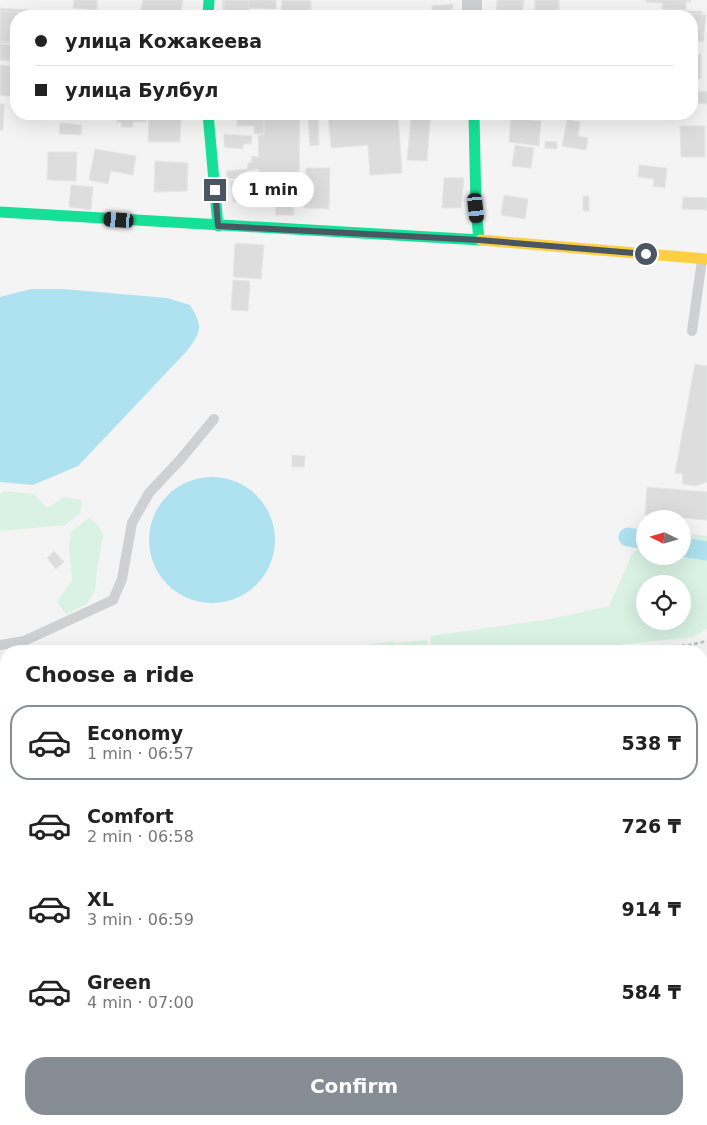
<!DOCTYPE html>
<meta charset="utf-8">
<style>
body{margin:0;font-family:"DejaVu Sans",sans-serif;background:#f6f6f6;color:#222;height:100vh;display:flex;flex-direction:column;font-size:19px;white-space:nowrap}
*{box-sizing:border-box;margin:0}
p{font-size:16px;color:#767676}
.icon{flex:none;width:28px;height:28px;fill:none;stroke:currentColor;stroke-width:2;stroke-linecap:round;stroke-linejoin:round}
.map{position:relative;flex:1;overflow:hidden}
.side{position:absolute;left:0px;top:645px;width:708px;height:480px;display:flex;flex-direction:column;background:#fff;border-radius:20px 20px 0 0;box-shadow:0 5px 20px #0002}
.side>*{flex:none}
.hud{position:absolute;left:10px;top:10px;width:688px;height:110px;border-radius:20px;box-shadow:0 5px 20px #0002;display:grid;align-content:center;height:110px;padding:0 25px;background:#fff}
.needle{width:32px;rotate:275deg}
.tools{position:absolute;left:636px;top:510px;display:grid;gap:10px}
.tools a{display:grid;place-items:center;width:55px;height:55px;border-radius:50%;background:#fff;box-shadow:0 5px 20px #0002;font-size:25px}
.end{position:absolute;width:22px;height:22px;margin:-11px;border:6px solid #4a5661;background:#fff;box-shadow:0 0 0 2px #fff}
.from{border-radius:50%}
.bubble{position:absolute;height:35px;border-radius:18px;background:#fff;box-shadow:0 5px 20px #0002;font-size:16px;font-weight:800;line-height:35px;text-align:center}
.car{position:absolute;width:15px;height:30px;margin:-15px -8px;border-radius:6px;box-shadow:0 0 4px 1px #0007;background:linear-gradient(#222 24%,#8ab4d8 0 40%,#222 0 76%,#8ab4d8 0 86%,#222 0)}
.hud b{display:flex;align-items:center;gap:18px;height:48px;font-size:19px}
.hud b+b{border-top:1px solid #e0e0e0}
.hud i{width:12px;height:12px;background:#222}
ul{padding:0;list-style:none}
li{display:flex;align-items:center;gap:15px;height:75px;margin:0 10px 8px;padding:0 15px;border:2px solid transparent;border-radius:20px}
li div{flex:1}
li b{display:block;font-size:19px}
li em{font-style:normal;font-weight:800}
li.active{border-color:#868d94}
li>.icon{width:45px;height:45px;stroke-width:1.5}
h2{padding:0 25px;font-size:22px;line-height:60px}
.action{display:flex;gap:10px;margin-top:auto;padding:10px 25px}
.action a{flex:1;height:58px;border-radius:20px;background:#868d94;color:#fff;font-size:20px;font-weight:800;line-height:58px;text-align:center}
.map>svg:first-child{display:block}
.green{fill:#d9f2e3;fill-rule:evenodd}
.water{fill:#aee2f0}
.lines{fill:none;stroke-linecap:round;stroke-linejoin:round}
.canal{stroke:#aee2f0;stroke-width:19}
.building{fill:#ddddde;stroke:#e5e6e7}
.path{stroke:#bcc7c4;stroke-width:3;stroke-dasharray:4 2.5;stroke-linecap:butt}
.lane{stroke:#ced0d2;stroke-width:10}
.street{stroke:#ced0d2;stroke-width:20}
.fast{stroke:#16e098;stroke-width:11}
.slow{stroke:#ffcf43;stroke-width:11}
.route{stroke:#4a5661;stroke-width:6}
</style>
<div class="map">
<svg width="707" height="1125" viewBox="0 0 707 1125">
<rect width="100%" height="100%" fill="#f4f4f4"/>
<path class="green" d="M5,491l29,3 13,14 17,-11 18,3 -2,13 -15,12 -65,6v-37z
M89,518l9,7 5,10 -6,35 -2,21 -8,13 -21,10 -9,-12 15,-22 -3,-33 2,-15z
M683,533l24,3v93l-14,8 -133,14h-128l-2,-15 121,-17 58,-13 23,-52 13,-10v12h37zM645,584h37v37h-37z
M427,640l1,11h-103l69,-10v2z
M0,791h6v232h-6z
M0,1097h6v22h695v-7h6v13h-707z"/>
<path class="water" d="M31,289h32l104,9 23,7c14,23 11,27 -4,47l-108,114 -45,19 -33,-3v-185z
M149 540a63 63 0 1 1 126 0a63 63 0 1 1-126 0Z"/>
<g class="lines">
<path class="canal" d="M628,537l17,3
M682,547l25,4"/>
</g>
<path class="building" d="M74,0h23v10l-24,-2z
M143,0h40l-3,16h-23l-17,-4z
M223,0h53v9l-26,-1v8h-27z
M225,0h24v16h-24z
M282,0l29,1v15h-30z
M497,0h27l-2,16h-26z
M535,0h24v16h-24z
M646,0h45v2h-5v8l-24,-1 1,-6 -17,-1z
M453,4v12h-21v-10z
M0,8l29,2v6h-13v27l-16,-2z
M0,11l29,2v3h-13v27h-16z
M674,11l32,4 -3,27 -12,-2v-24h-17z
M682,11h20v26h-11v-21h-9z
M0,44l16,1v16l-16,-1z
M701,54v25h-10v-24z
M0,65l16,2v30l-16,-2z
M691,91l16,1v12l-16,-1z
M0,104h4l-1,26h-3z
M117,114h29v8h-13v5h-12v-5h-4z
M149,114h32l-1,28h-32z
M237,114h27v20h-10v-8h-17z
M264,114h36l-1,59 -8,2 3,40h-18l-1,-10 -5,1 -1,-5 -7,1 -1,-6 -8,-1v-15h6v-11l-12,2 1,-8 4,-1v-6l7,1 -1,-21 6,-2z
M318,114l1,31 -9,1 -2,-31z
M328,114h70l4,59 -32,2 -2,-30 -37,3z
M502,114h49l4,3z
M411,118l19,2 -3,41 -20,-1z
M511,118l30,3 -2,25 -30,-4z
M567,120l13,2 -2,14 10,2 -2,12 -24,-4z
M60,123l22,2 -1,10 -22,-1z
M680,126h25v31h-24z
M224,134l28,2 -1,8h-8v5l-19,-2z
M545,141l12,1v7l-12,-1z
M515,145l19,3 -3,20 -19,-2z
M95,149l41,7 -3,19 -22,-4 -3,13 -19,-4z
M48,152h29l-1,29 -29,-1z
M155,161l33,2 -1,28 -33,1z
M639,165l28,3 -2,20 -12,-2 1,-7 -16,-2z
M306,168h24l-1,41 -25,-1z
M247,169l1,9 -21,1v-8z
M444,178h20l-3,30h-19z
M245,179l3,21 -15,2 -3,-21z
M71,185l22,2 -2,23 -22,-3z
M504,195l24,4 -3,20 -24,-4z
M583,196h6v15h-6z
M683,197l24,1v12l-25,-1z
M235,243l29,2 -3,34 -28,-2z
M233,280l17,1 -2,30 -17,-1z
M695,364l12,2v116l-12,4 -13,-2 1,-10 -8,-1z
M292,455l13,1 -1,11h-12z
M647,487l60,5v28l-62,-5z
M54,551l10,11 -8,7 -9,-11z"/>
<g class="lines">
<path class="path" d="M636,651l54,-6 17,-4
M701,659l6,-1
M0,720l6,-1
M701,720l6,-1
M701,740l6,-1
M0,744l6,-1
M0,795l6,-1
M0,845h6
M0,933l6,1
M0,976h6
M0,1118h6
M50,1119l259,6"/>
<path class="lane" d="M692,331l10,-71
M0,645l24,-4 89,-41 9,-21 10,-56 17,-30 31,-33 34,-41"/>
<path class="street" d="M472,0v16
M701,982h6"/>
<path class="fast" d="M208,16l1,-16
M208,114l10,112
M474,114l2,94 3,32
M0,212l481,28
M0,1047h6
M701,1057h6"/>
<path class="slow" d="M481,240l226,19"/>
</g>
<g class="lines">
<path class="route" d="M215,190l3,36 261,14 167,14"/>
</g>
</svg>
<div class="tools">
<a><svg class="needle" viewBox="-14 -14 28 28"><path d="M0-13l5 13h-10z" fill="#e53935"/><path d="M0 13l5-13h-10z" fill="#767676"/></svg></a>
<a><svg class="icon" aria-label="locate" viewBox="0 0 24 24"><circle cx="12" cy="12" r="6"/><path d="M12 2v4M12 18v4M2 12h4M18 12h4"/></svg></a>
</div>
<i class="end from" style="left:646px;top:254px"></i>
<i class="end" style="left:215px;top:190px"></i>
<div class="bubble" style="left:232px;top:172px;width:82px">1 min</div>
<i class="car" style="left:476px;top:208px;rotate:174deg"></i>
<i class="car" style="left:119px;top:220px;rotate:274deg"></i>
<div class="hud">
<b><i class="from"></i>улица Кожакеева</b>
<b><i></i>улица Булбул</b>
</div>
<section class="side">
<h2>Choose a ride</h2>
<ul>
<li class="active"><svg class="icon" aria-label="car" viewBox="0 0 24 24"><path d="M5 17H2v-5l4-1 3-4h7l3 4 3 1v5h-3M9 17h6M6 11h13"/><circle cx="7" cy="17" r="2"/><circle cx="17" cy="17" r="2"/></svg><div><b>Economy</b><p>1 min · 06:57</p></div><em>538 ₸</em></li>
<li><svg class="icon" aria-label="car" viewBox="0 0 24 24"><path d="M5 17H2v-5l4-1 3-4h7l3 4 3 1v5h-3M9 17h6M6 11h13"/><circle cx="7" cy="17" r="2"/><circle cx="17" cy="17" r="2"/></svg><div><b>Comfort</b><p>2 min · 06:58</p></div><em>726 ₸</em></li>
<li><svg class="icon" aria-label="car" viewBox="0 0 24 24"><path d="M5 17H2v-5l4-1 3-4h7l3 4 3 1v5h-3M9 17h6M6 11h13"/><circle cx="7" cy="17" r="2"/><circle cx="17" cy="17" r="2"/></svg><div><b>XL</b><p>3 min · 06:59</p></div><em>914 ₸</em></li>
<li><svg class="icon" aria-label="car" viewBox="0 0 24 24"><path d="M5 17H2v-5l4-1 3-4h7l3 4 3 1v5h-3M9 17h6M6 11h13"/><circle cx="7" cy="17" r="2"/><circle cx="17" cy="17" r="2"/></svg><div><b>Green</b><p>4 min · 07:00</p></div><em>584 ₸</em></li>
</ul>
<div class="action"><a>Confirm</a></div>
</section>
</div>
